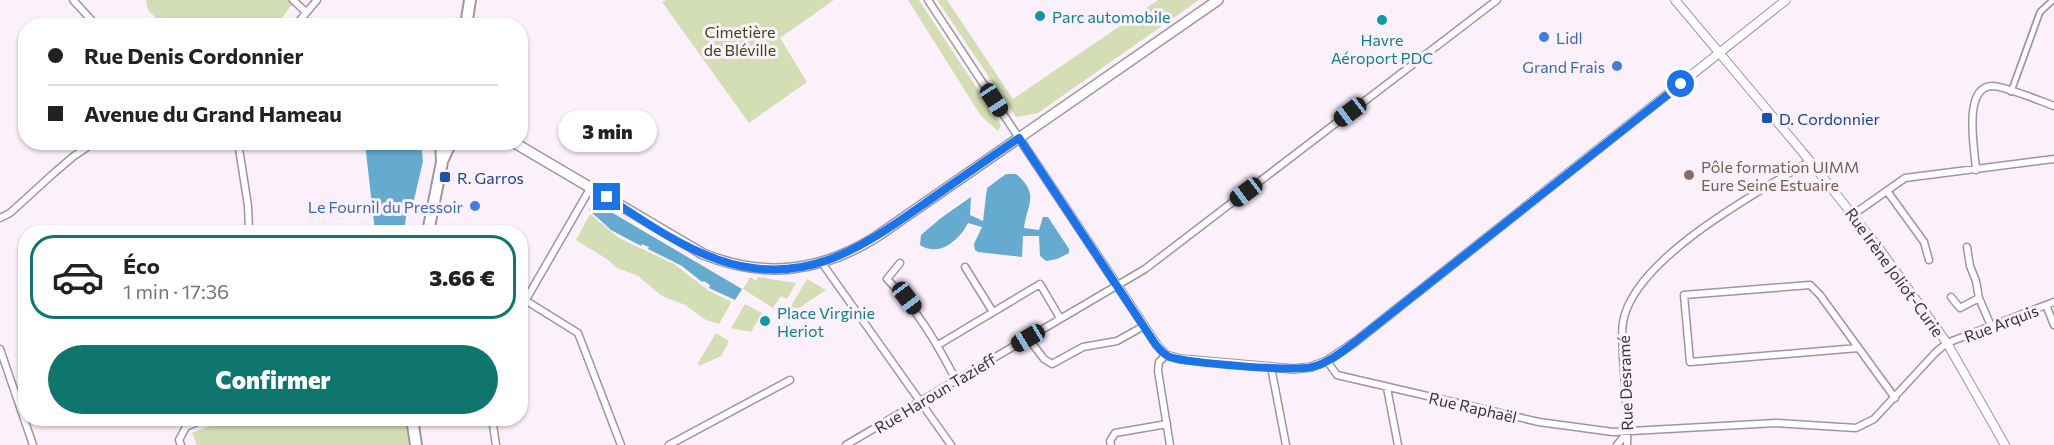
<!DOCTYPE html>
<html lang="fr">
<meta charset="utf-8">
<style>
body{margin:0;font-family:Commissioner,sans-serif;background:#f2f2f2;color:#222;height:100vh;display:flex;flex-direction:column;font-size:22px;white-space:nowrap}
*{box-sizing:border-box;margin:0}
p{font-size:20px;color:#767676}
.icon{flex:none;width:33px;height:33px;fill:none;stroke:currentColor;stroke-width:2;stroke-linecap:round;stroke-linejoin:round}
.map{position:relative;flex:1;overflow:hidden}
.drawer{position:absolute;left:18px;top:225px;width:510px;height:201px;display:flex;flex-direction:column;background:#fff;border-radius:24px;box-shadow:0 2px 4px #0004}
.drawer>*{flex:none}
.guide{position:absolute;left:18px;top:18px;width:510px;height:132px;border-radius:24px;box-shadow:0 2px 4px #0004;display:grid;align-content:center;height:132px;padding:0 30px;background:#fff}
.end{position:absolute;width:27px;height:27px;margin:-14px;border:8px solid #1a73e8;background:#fff;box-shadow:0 0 0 3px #fff}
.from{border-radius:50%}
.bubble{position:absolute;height:42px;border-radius:21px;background:#fff;box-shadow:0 2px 4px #0004;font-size:20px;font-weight:800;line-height:42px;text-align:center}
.car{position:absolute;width:18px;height:36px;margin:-18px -9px;border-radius:8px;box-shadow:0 0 4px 2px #0007;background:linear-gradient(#222 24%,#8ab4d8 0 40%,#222 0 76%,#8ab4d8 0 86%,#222 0)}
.guide b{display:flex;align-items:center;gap:21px;height:57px;font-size:22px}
.guide b+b{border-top:2px solid #e0e0e0}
.guide i{width:15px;height:15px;background:#222}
ul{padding:10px 0 0;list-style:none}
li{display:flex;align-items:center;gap:18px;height:84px;margin:0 12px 9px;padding:0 18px;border:3px solid transparent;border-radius:24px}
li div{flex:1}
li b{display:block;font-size:22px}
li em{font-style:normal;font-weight:800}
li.on{border-color:#0f766e}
li>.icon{width:54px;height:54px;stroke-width:1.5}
.cta{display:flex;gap:12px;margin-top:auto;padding:12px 30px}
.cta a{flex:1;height:69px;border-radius:36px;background:#0f766e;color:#fff;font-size:24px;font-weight:800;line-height:69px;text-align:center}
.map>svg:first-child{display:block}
.green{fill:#d4deb4}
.water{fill:#65aacf}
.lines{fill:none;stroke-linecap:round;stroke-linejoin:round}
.pedestrian-casing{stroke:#a0959f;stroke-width:8}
.minor-casing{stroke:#a0959f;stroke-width:9}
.tertiary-casing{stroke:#a0959f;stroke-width:10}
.secondary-casing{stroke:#a0959f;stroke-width:12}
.primary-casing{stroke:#a0959f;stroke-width:14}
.pedestrian{stroke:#fff;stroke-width:4.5}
.minor{stroke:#fff;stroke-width:6}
.tertiary{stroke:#fff;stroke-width:8}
.secondary{stroke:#fff;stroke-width:9}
.primary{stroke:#fff;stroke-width:10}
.route{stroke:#1a73e8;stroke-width:8}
.culture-dot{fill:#0f9aa8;stroke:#fcf0fb;stroke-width:2}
.shop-dot{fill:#3f7fe0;stroke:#fcf0fb;stroke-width:2}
.transit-dot{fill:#1a4fb4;stroke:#fcf0fb;stroke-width:2}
.education-dot{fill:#8d6e63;stroke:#fcf0fb;stroke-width:2}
.labels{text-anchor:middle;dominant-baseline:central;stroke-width:6;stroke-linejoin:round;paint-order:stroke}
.culture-label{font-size:16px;fill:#0d838f;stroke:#fcf0fb;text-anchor:start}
.park-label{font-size:16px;fill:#3d4615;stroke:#fcf0fb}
.shop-label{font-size:16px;fill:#366cbe;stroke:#fcf0fb;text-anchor:end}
.transit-label{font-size:16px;fill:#164399;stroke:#fcf0fb;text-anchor:start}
.education-label{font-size:16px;fill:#785e54;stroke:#fcf0fb;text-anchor:start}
.street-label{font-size:16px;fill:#383438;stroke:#fcf0fb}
</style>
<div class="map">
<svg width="2054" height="445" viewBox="0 0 2054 445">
<rect width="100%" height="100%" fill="#fcf0fb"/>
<path class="green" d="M147,0h141l4,4 -15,21 -118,1 2,-3 -13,-13 -2,-8z
M667,0h167l-54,38 27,44 -58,41 -87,-121z
M908,0h11l82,125 -3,6 -17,-15z
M937,0h10l66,99 145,-99h41l-161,113 -22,4z
M590,214l29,24 55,26 35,27 21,10 1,2 -12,21 -13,-4 -21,-15 -23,-9 -24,-20 -23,-9 -5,-6 -34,-21z
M750,277l6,4 2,-4 38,6 -9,16 -6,-3 -8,12 -30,-19z
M807,279l19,11 -39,26 -1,-1z
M745,304l17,9 -11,19 -20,-4z
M716,333l13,8 -8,15 -22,10 -1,-3z
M229,419h176l4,26h-212l-5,-12z"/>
<path class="water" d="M365,143h56l2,18 -9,39 -7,9 -3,23h-29z
M1006,174h10c24,20 11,30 8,54l15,2 4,-13h5l21,32v4l-12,6 -11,2 -6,-5 -1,-20h-16l-1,21 -44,-5 -3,-2 -1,-6 8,-17 -14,-4c-8,16 -28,35 -48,22l1,-10 20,-17 30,-21 -1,18 13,6 4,-33z
M594,202l148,87 -7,11 -26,-12 1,-3 -6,-4 -2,1 -20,-16 -34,-17 1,-2 -7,-3 -1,2 -30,-16 -22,-20z"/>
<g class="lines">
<g class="pedestrian-casing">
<path id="pedestrian" d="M2011,92l29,-80 13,-12"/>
</g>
<g class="minor-casing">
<path id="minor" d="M73,0l24,26
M293,0l13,12
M928,0l91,138
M295,26l22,-26
M238,142l10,64 1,26
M1976,170c-1,-19 -14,-83 16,-84 13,0 48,15 62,20
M1887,191l37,51 5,18
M1854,214l51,-36 149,-19
M0,218l10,-5 44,-40 20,-17 21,-14
M1967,247l3,19 6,15 3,17 12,28
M822,263l129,182
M900,263l-13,16c30,30 49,63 69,101
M965,267l28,45
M520,297l58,36 43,112
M1951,297l9,11 19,-10
M2046,305l8,20
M520,310l71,-123
M1028,338l16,21 8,5 31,-17 34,-6 27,-15
M938,345l102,-61 20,34
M1858,348l-168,14 -6,-67 126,-10 10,10 75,103
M0,349l33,96
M1166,355l-7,7 -1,9 12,74
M1327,361l10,14 202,47 74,10 163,-9 80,5 18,-9 62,-67 11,-9 107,-41
M1271,367l15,78
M1387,388l11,57
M492,418l4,27
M181,445l-2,-5 7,-13 20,-9
M669,445l121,-65
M846,445l299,-176 352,-269
M1111,445l-1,-4 5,-8 52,-9
M1617,445l10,-12
M1627,445c1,-29 -2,-58 -4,-87 0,-12 -2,-24 0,-36 11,-64 135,-130 187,-161"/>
</g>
<g class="tertiary-casing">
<path id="tertiary" d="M1675,0l135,161 71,90 66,92 58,102
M1019,138l138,207 9,10 14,4 114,10 17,-2 16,-6 28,-19 431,-342"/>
</g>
<g class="secondary-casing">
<path id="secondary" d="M513,142l190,112c62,25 117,18 173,-17l342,-237"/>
</g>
<g class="primary-casing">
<path id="primary" d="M466,26l4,-26
M443,159l8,-17
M428,232l14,-70 -1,-20
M412,418l4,27"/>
</g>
<use href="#pedestrian" class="pedestrian"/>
<use href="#minor" class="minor"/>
<use href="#tertiary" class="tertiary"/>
<use href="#secondary" class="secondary"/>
<use href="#primary" class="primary"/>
</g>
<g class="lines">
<path class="route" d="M607,197c35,23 72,49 112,63 82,28 138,-9 202,-54 33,-23 65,-46 98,-68l137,207c5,5 8,10 14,12 19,6 123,15 142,10 16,-4 30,-15 43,-25l326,-258"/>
</g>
<g class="culture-dot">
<circle cx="1040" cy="16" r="6"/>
<circle cx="1382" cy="20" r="6"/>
<circle cx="765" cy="321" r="6"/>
</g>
<g class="shop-dot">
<circle cx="1544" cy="37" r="6"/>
<circle cx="1617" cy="66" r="6"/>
<circle cx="475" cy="206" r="6"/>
</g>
<g class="transit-dot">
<rect x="1761" y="112" width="12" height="12" rx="3"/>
<rect x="439" y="171" width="12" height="12" rx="3"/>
</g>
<circle class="education-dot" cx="1689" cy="175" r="6"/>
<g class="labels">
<g class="culture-label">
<text x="1052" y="16">Parc automobile</text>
<text x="1382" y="39" text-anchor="middle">Havre<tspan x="1382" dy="18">Aéroport PDC</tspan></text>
<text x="777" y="312">Place Virginie<tspan x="777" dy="18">Heriot</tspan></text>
</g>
<g class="park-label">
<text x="740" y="31">Cimetière<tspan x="740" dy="18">de Bléville</tspan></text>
</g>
<g class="shop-label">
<text x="1556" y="37" text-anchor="start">Lidl</text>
<text x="1605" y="66">Grand Frais</text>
<text x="463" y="206">Le Fournil du Pressoir</text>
</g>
<g class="transit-label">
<text x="1779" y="118">D. Cordonnier</text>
<text x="457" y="177">R. Garros</text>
</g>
<g class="education-label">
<text x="1701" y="166">Pôle formation UIMM<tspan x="1701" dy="18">Eure Seine Estuaire</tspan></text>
</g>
<g class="street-label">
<text transform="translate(1895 272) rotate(54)">Rue Irène Joliot-Curie</text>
<text transform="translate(2001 323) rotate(-21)">Rue Arquis</text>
<text transform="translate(1625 383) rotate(-92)">Rue Desramé</text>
<text transform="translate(935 393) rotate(-31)">Rue Haroun Tazieff</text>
<text transform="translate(1473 407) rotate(13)">Rue Raphaël</text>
</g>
</g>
</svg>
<i class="end from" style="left:1681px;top:84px"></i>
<i class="end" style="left:607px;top:197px"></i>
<div class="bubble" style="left:558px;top:110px;width:99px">3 min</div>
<i class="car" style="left:994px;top:100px;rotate:147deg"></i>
<i class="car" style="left:1350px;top:112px;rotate:233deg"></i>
<i class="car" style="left:1246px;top:192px;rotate:233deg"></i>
<i class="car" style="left:907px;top:298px;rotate:143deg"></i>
<i class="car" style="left:1028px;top:338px;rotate:239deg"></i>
<div class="guide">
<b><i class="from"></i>Rue Denis Cordonnier</b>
<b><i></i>Avenue du Grand Hameau</b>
</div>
<section class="drawer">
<ul>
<li class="on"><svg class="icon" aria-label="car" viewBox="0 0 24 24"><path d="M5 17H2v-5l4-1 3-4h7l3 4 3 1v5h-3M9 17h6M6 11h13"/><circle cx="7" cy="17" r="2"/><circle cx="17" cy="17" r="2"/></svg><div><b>Éco</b><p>1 min · 17:36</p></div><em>3.66 €</em></li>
</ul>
<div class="cta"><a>Confirmer</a></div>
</section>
</div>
